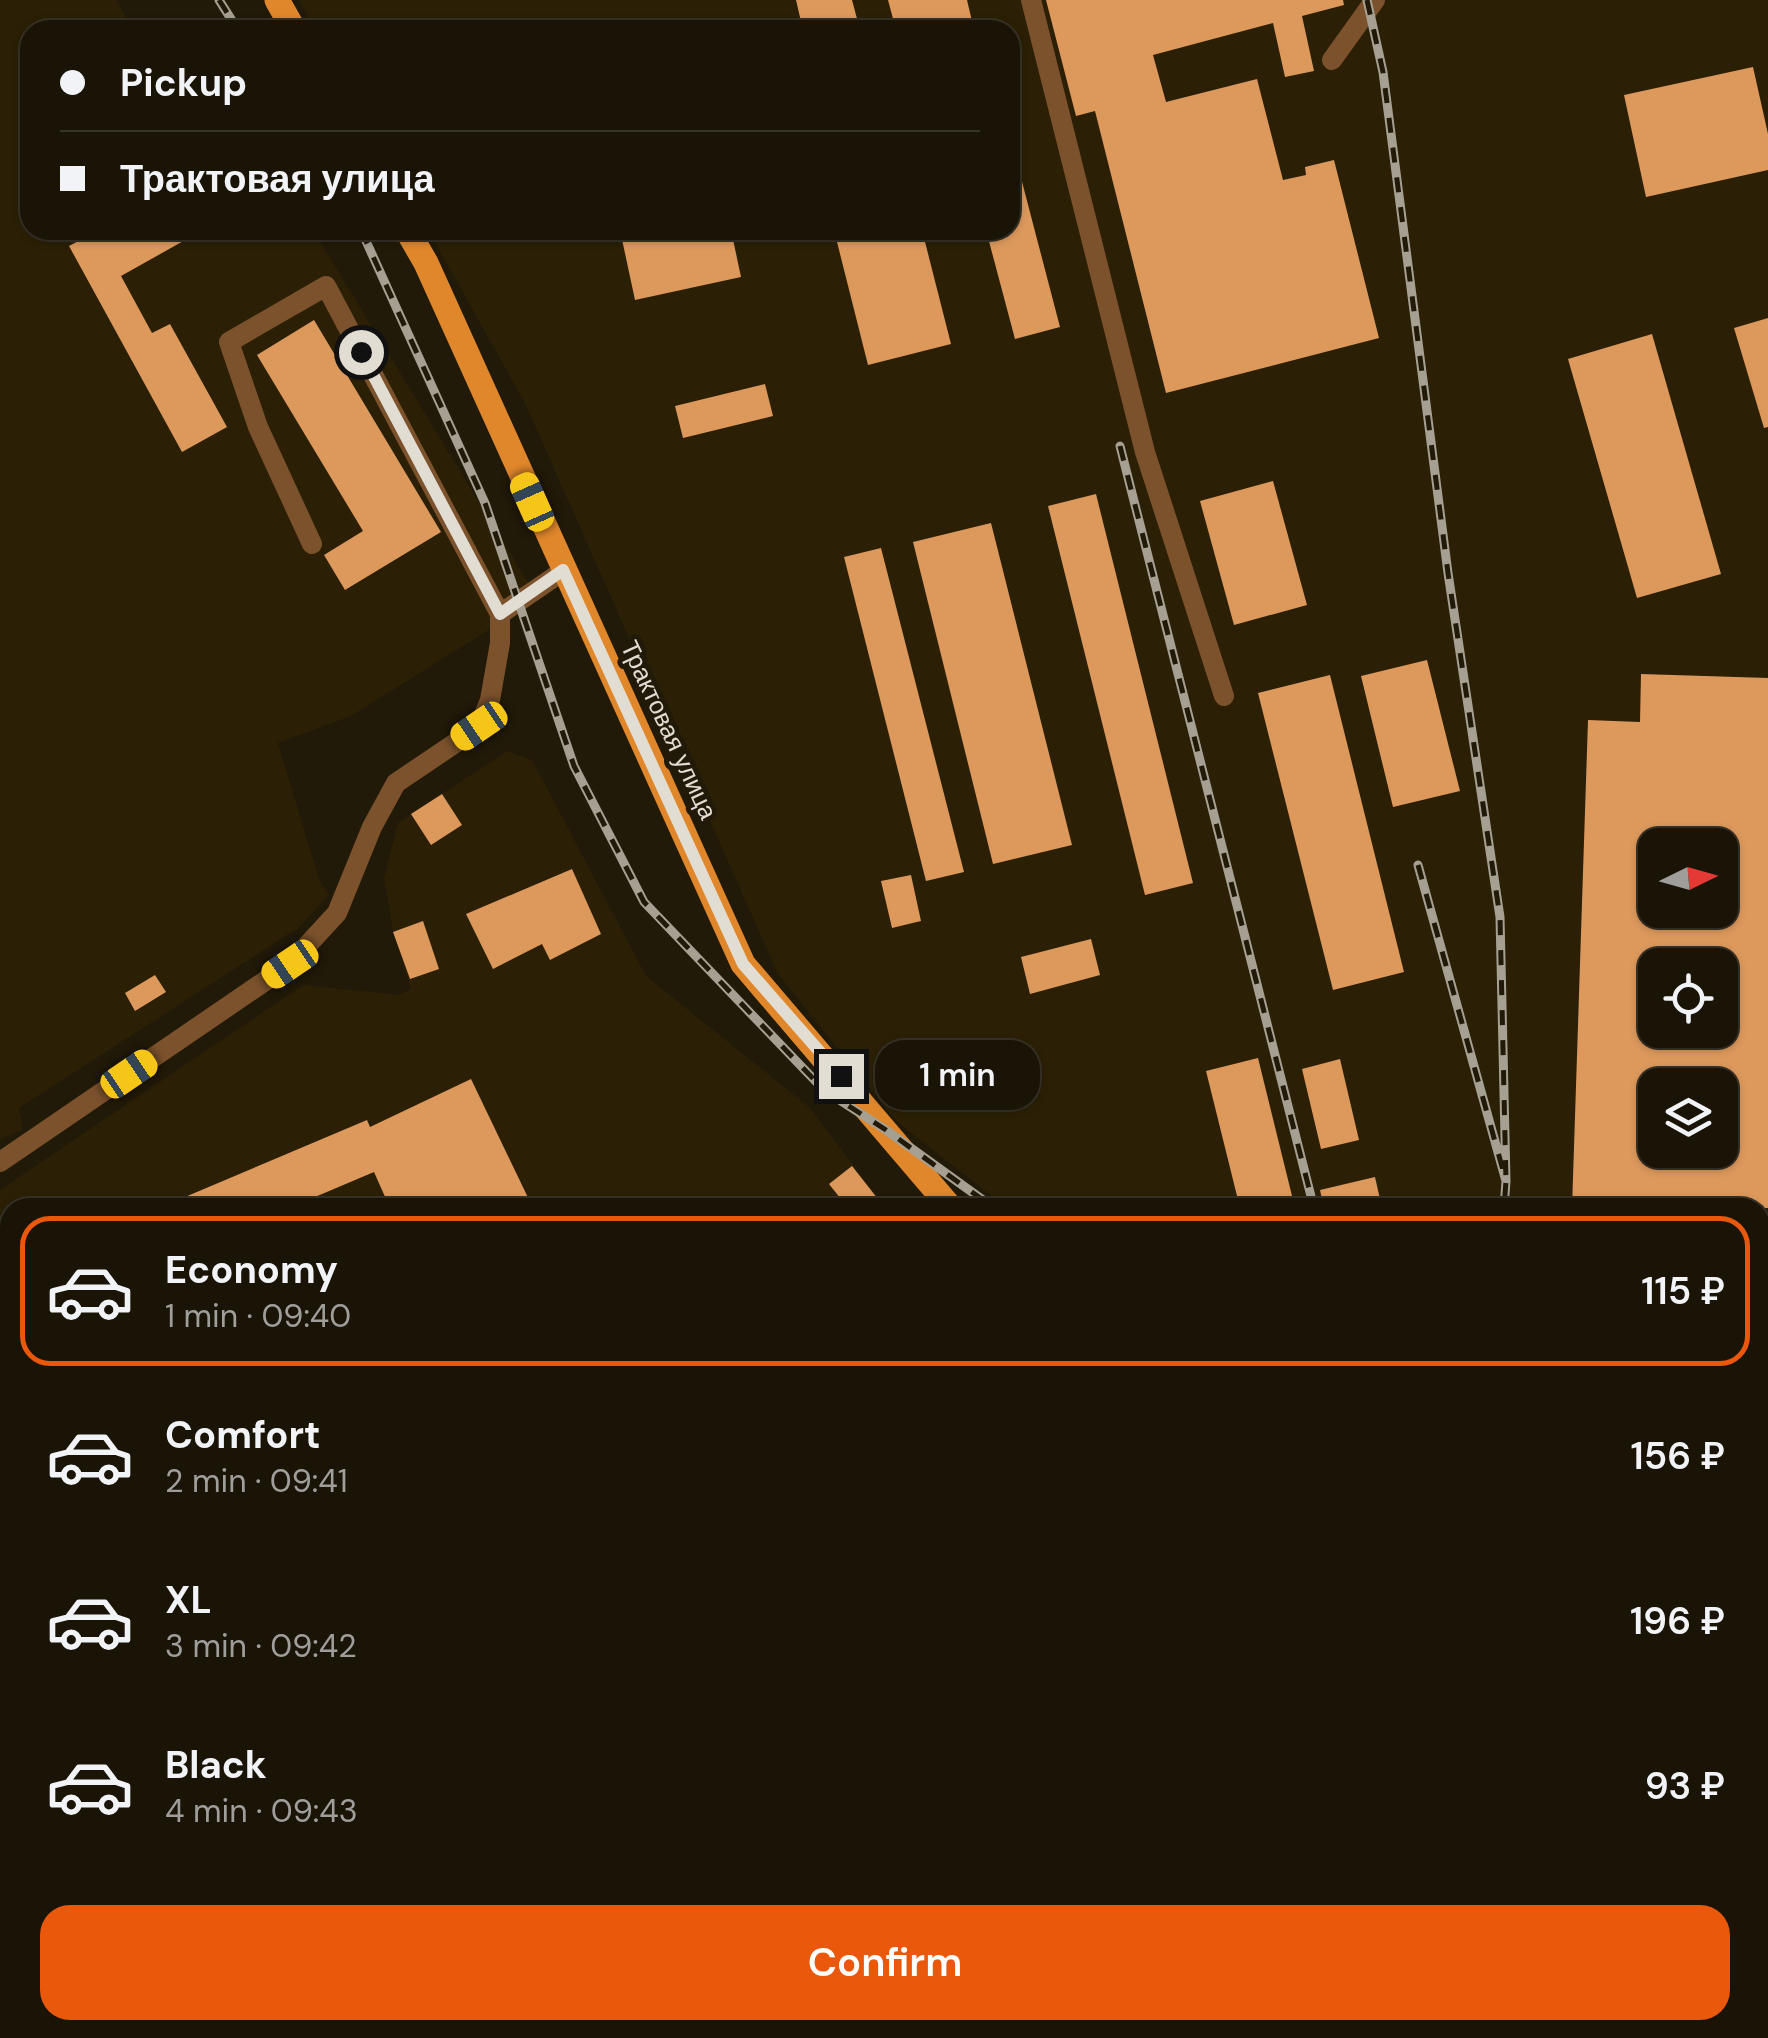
<!DOCTYPE html>
<meta charset="utf-8">
<style>
body{margin:0;font-family:"DM Sans",sans-serif;background:#272114;color:#f1f3f6;height:100vh;display:flex;flex-direction:column;font-size:38px;white-space:nowrap}
*{box-sizing:border-box;margin:0}
p{font-size:32px;color:#9f9e9b}
.icon{flex:none;width:55px;height:55px;fill:none;stroke:currentColor;stroke-width:2;stroke-linecap:round;stroke-linejoin:round}
.map{position:relative;flex:1;overflow:hidden}
.drawer{position:absolute;left:0px;top:1198px;width:1770px;height:842px;display:flex;flex-direction:column;background:#1a1406;border-radius:30px 30px 0 0;box-shadow:0 2px 8px #0004,0 0 0 2px #383328}
.drawer>*{flex:none}
.hud{position:absolute;left:20px;top:20px;width:1000px;height:220px;border-radius:30px;box-shadow:0 2px 8px #0004,0 0 0 2px #383328;display:grid;align-content:center;height:220px;padding:0 40px;background:#1a1406}
.needle{width:65px;rotate:85deg}
.buttons{position:absolute;left:1638px;top:828px;display:grid;gap:20px}
.buttons a{display:grid;place-items:center;width:100px;height:100px;border-radius:20px;background:#1a1406;box-shadow:0 2px 8px #0004,0 0 0 2px #383328;font-size:50px}
.end{position:absolute;width:45px;height:45px;margin:-22px;border:12px solid #e2ddd2;background:#111;box-shadow:0 0 0 5px #111}
.from{border-radius:50%}
.bubble{position:absolute;height:70px;border-radius:30px;background:#1a1406;box-shadow:0 2px 8px #0004,0 0 0 2px #383328;font-size:32px;font-weight:600;line-height:70px;text-align:center}
.car{position:absolute;width:30px;height:60px;margin:-30px -15px;border-radius:12px;box-shadow:0 0 8px 2px #0007;background:linear-gradient(#f5c518 24%,#345 0 40%,#f5c518 0 76%,#345 0 86%,#f5c518 0)}
.hud b{display:flex;align-items:center;gap:35px;height:95px;font-size:38px}
.hud b+b{border-top:2px solid #383328}
.hud i{width:25px;height:25px;background:#f1f3f6}
ul{padding:18px 0 0;list-style:none}
li{display:flex;align-items:center;gap:30px;height:150px;margin:0 20px 15px;padding:0 20px;border:5px solid transparent;border-radius:30px}
li div{flex:1}
li b{display:block;font-size:38px}
li em{font-style:normal;font-weight:600}
li.active{border-color:#ea580c}
li>.icon{width:90px;height:90px;stroke-width:1.5}
.button{display:flex;gap:20px;margin-top:auto;padding:20px 40px}
.button a{flex:1;height:115px;border-radius:30px;background:#ea580c;color:#fff;font-size:40px;font-weight:600;line-height:115px;text-align:center}
.map>svg:first-child{display:block}
.built{fill:#2b2006;fill-rule:evenodd}
.building{fill:#dd995c;fill-rule:evenodd}
.lines{fill:none;stroke-linecap:round;stroke-linejoin:round}
.minor{stroke:#7c522c;stroke-width:20}
.major{stroke:#e0872c;stroke-width:25}
.rail-casing{stroke:#a6a093;stroke-width:9}
.rail{stroke:#221a08;stroke-width:5;stroke-dasharray:15;stroke-linecap:butt}
.route{stroke:#e2ddd2;stroke-width:12}
.labels{text-anchor:middle;dominant-baseline:central;stroke-width:10;stroke-linejoin:round;paint-order:stroke}
.street-label{font-size:25px;fill:#e2ddd2;stroke:#221a08}
</style>
<div class="map">
<svg width="1768" height="2038" viewBox="0 0 1768 2038">
<rect width="100%" height="100%" fill="#221a08"/>
<path class="built" d="M0,0h116l17,30h-103v200h283l225,369 -187,117 -73,27 41,136 10,16 -31,33 -279,180 4,21 -23,11z
M299,0h1469v2038h-303v-8h295v-822l-754,-1 -110,-86 -118,-147 -253,-571 -97,-173h582v-200h-694zM1655,845h65v65h-65zM1655,965h65v65h-65zM1655,1085h65v65h-65z
M507,751l25,9 114,216 163,131 76,100 -875,1v232l-10,1v-251l303,-205 96,10 12,-6 -18,-57 -9,-54 14,-55z"/>
<path class="building" d="M796,0h56l8,30h-57z
M888,0h79l7,30h-78z
M1046,0h297l1,5 -42,11 12,55 -29,6 -12,-54 -120,32 13,47 91,-23 26,101 23,-5 -1,-8 29,-7 45,178 -213,55 -71,-282 -19,5z
M1753,67l15,67v36l-122,27 -22,-102z
M1015,155l45,172 -45,12 -29,-109h24v-74z
M99,230h104l-82,46 31,57 18,-9 57,103 -45,25 -113,-206z
M620,230h111l10,47 -106,23z
M834,230h88l29,114 -83,21z
M1768,318v109l-4,1 -30,-100z
M314,320l127,212 -96,58 -21,-35 39,-24 -106,-176z
M1652,334l69,240 -84,24 -69,-239z
M765,384l8,32 -90,22 -8,-32z
M1273,481l34,124 -73,20 -34,-124z
M1096,494l97,389 -48,12 -97,-389z
M991,523l81,322 -79,19 -80,-322z
M881,548l83,324 -38,9 -82,-324z
M1427,660l33,131 -67,16 -32,-131z
M1641,674l127,4v530h-196l16,-488 52,2zM1655,845h65v65h-65zM1655,965h65v65h-65zM1655,1085h65v65h-65z
M1330,675l74,297 -71,18 -75,-297z
M442,794l20,31 -31,20 -20,-31z
M572,869l29,65 -51,26 -8,-16 -49,25 -27,-55z
M911,875l10,46 -29,7 -11,-47z
M423,921l16,48 -29,10 -17,-47z
M1091,939l9,36 -70,19 -9,-37z
M155,975l11,17 -31,19 -10,-18z
M1258,1058l37,150h-55l-34,-137z
M1340,1059l19,81 -38,9 -19,-80z
M471,1079l62,129h-143l-16,-36 -85,36h-130l208,-88 3,7z
M852,1166l33,42h-37l-19,-24z
M1375,1177l7,31h-58l-4,-18z"/>
<g class="lines">
<path class="minor" d="M1031,0l114,452 79,244
M1332,60l43,-60
M312,544l-54,-117 -29,-85 97,-56 174,328
M0,1162l290,-198 47,-51 35,-86 24,-44 83,-56 11,-27 10,-57v-29l63,-43
M0,1642l10,-1
M8,1839l2,-1
M0,2031l10,-2
M471,2038l2,-8
M1150,2038l3,-8"/>
<path class="major" d="M277,0l17,30
M407,230l19,33 317,701 208,244
M1428,2030l2,8"/>
<g class="rail-casing">
<path id="rail" d="M219,0l19,30
M1367,0l16,72 65,501 52,344 6,264
M361,230l124,273 89,263 70,136 180,188 62,40 108,78
M1120,446l194,762
M1418,865l88,316 -2,27
M1626,2030l4,8"/>
</g>
<use href="#rail" class="rail"/>
</g>
<g class="lines">
<path class="route" d="M361,352l139,262 63,-44 180,394 98,112"/>
</g>
<g class="labels">
<g class="street-label">
<text transform="translate(669 730) rotate(65)">Трактовая улица</text>
</g>
</g>
</svg>
<div class="buttons">
<a><svg class="needle" viewBox="-14 -14 28 28"><path d="M0-13l5 13h-10z" fill="#e53935"/><path d="M0 13l5-13h-10z" fill="#9f9e9b"/></svg></a>
<a><svg class="icon" aria-label="locate" viewBox="0 0 24 24"><circle cx="12" cy="12" r="6"/><path d="M12 2v4M12 18v4M2 12h4M18 12h4"/></svg></a>
<a><svg class="icon" aria-label="layers" viewBox="0 0 24 24"><path d="M12 4l9 5-9 5-9-5zM3 14l9 5 9-5"/></svg></a>
</div>
<i class="end from" style="left:361px;top:352px"></i>
<i class="end" style="left:841px;top:1076px"></i>
<div class="bubble" style="left:875px;top:1040px;width:165px">1 min</div>
<i class="car" style="left:532px;top:502px;rotate:336deg"></i>
<i class="car" style="left:479px;top:726px;rotate:236deg"></i>
<i class="car" style="left:290px;top:964px;rotate:236deg"></i>
<i class="car" style="left:129px;top:1074px;rotate:56deg"></i>
<div class="hud">
<b><i class="from"></i>Pickup</b>
<b><i></i>Трактовая улица</b>
</div>
<section class="drawer">
<ul>
<li class="active"><svg class="icon" aria-label="car" viewBox="0 0 24 24"><path d="M5 17H2v-5l4-1 3-4h7l3 4 3 1v5h-3M9 17h6M6 11h13"/><circle cx="7" cy="17" r="2"/><circle cx="17" cy="17" r="2"/></svg><div><b>Economy</b><p>1 min · 09:40</p></div><em>115 ₽</em></li>
<li><svg class="icon" aria-label="car" viewBox="0 0 24 24"><path d="M5 17H2v-5l4-1 3-4h7l3 4 3 1v5h-3M9 17h6M6 11h13"/><circle cx="7" cy="17" r="2"/><circle cx="17" cy="17" r="2"/></svg><div><b>Comfort</b><p>2 min · 09:41</p></div><em>156 ₽</em></li>
<li><svg class="icon" aria-label="car" viewBox="0 0 24 24"><path d="M5 17H2v-5l4-1 3-4h7l3 4 3 1v5h-3M9 17h6M6 11h13"/><circle cx="7" cy="17" r="2"/><circle cx="17" cy="17" r="2"/></svg><div><b>XL</b><p>3 min · 09:42</p></div><em>196 ₽</em></li>
<li><svg class="icon" aria-label="car" viewBox="0 0 24 24"><path d="M5 17H2v-5l4-1 3-4h7l3 4 3 1v5h-3M9 17h6M6 11h13"/><circle cx="7" cy="17" r="2"/><circle cx="17" cy="17" r="2"/></svg><div><b>Black</b><p>4 min · 09:43</p></div><em>93 ₽</em></li>
</ul>
<div class="button"><a>Confirm</a></div>
</section>
</div>
